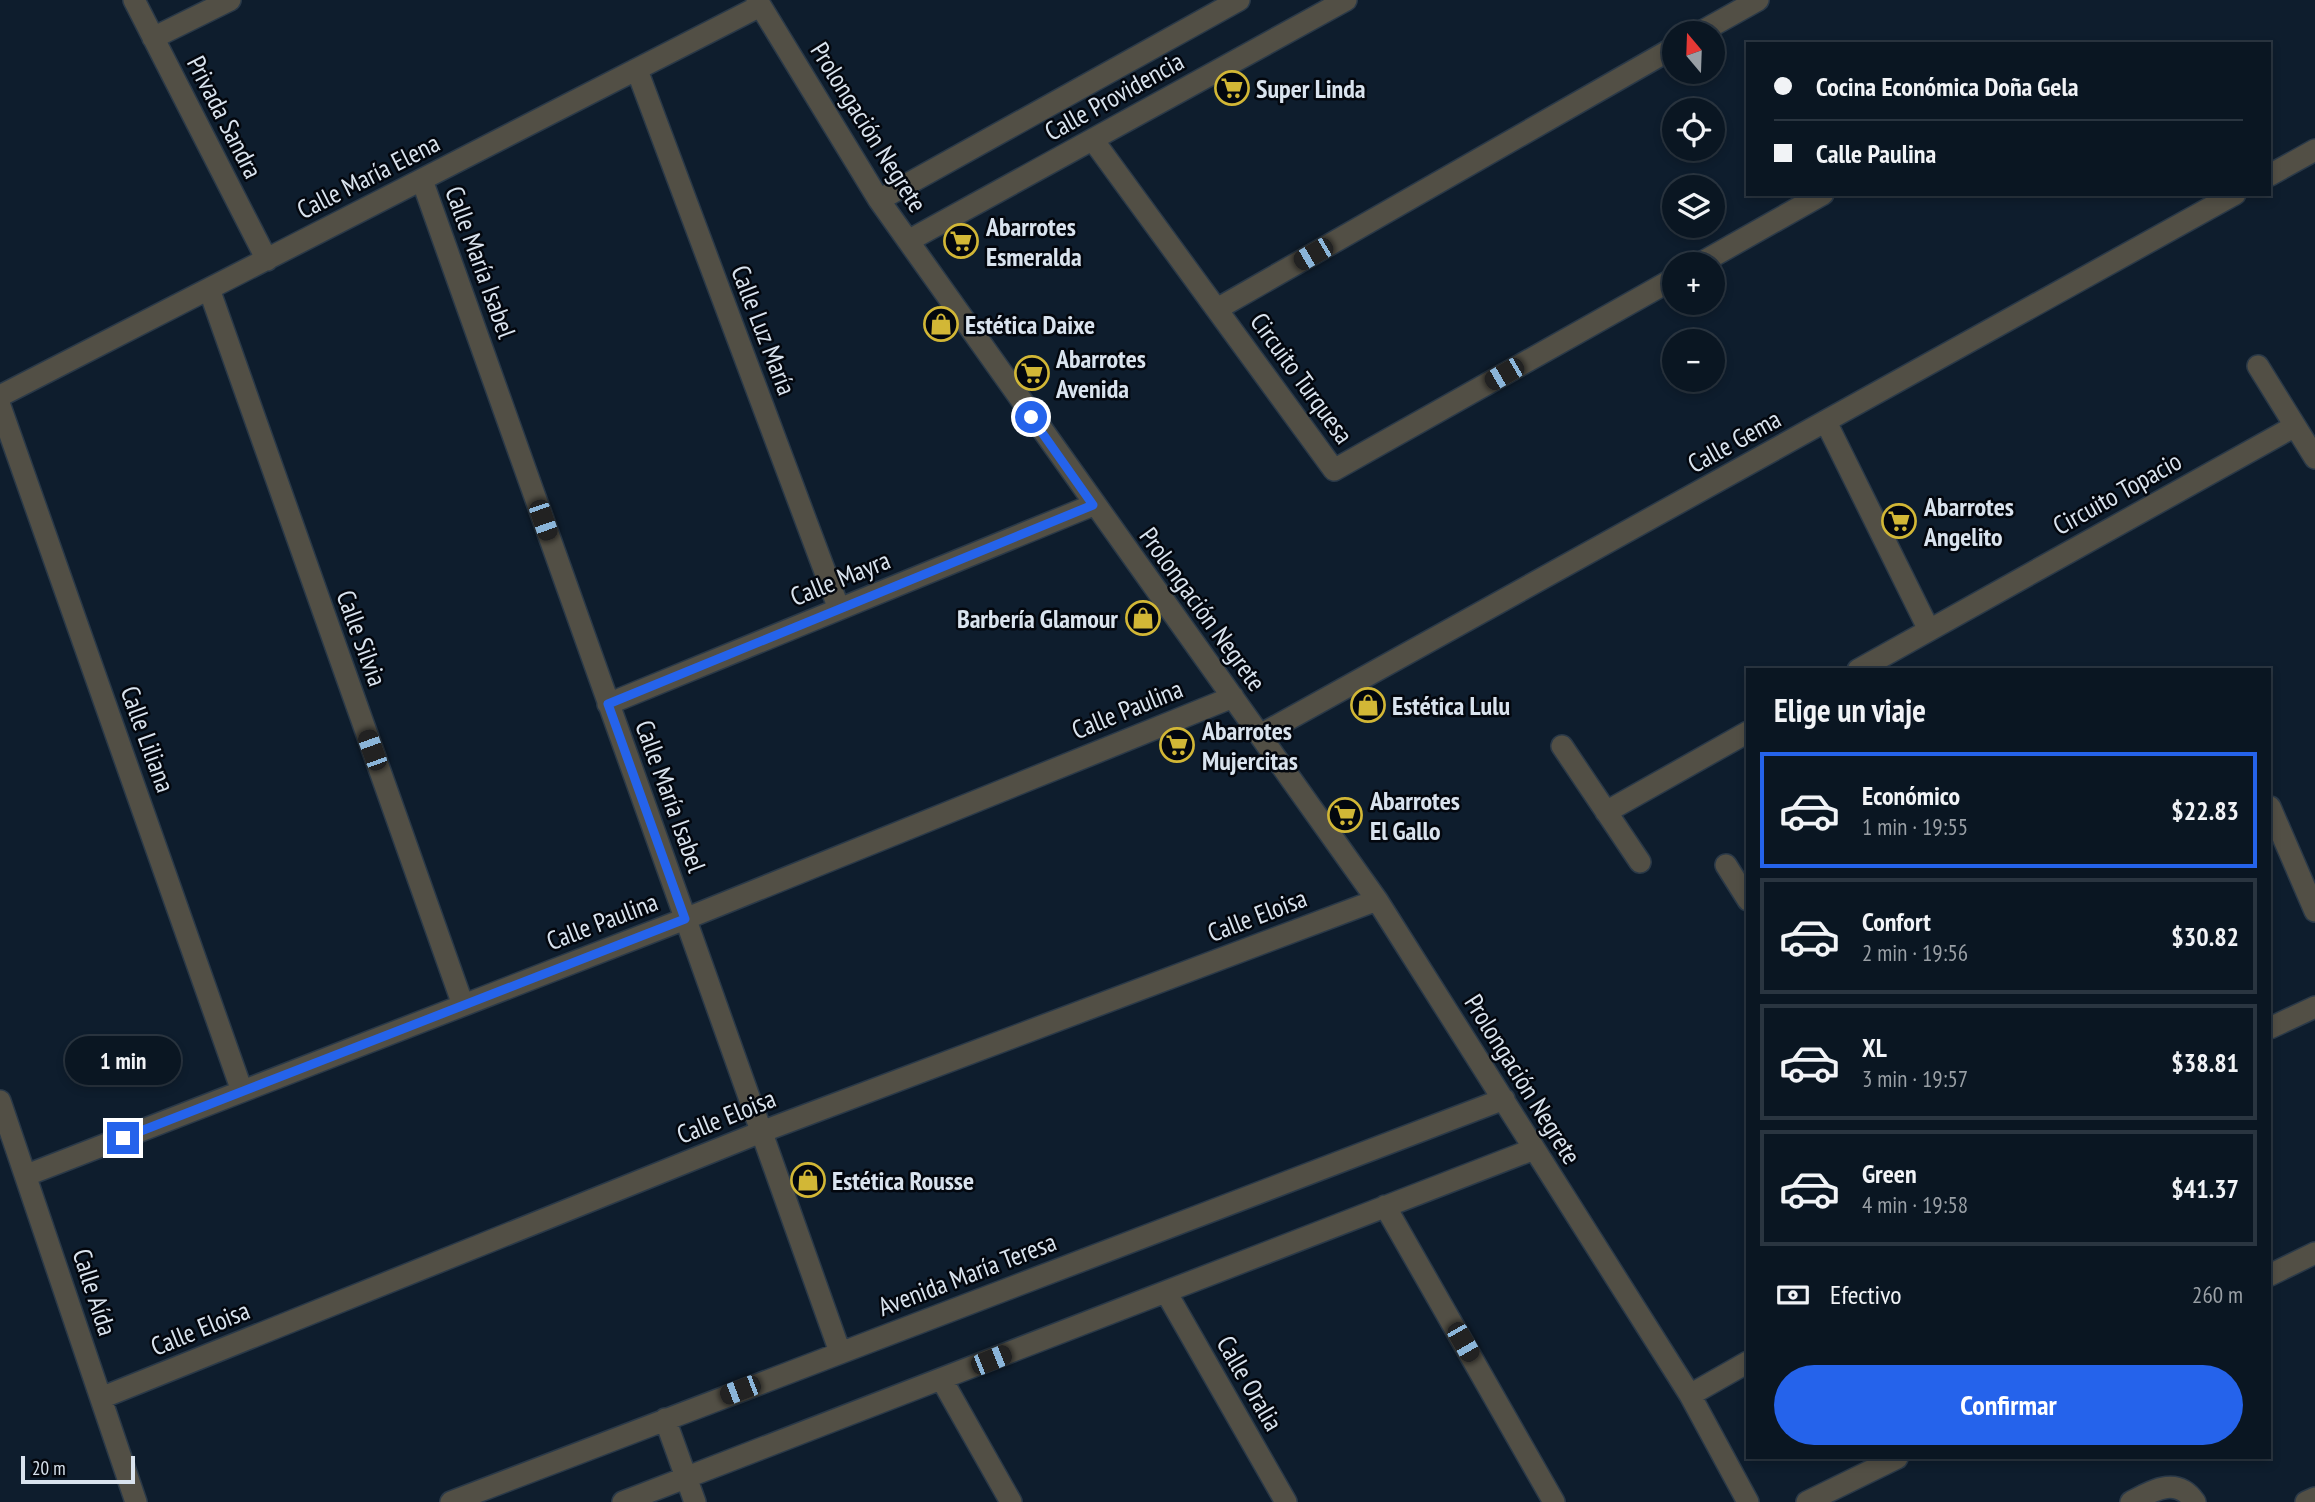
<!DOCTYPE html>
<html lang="es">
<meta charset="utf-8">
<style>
body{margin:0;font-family:"PT Sans Narrow",sans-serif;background:#131f2a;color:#f1f3f6;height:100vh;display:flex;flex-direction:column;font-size:26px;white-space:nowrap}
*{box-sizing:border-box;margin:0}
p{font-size:23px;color:#999fa5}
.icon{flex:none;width:38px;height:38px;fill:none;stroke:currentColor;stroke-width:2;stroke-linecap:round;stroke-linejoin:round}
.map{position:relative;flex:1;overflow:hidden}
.sheet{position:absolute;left:1746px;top:668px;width:525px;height:791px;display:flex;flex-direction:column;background:#0a1622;border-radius:0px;box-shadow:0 4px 10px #0003,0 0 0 2px #2a3540}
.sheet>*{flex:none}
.hud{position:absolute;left:1746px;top:42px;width:525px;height:154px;border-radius:0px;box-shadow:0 4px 10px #0003,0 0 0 2px #2a3540;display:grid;align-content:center;height:154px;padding:0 28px;background:#0a1622}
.needle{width:46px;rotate:341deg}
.fabs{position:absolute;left:1662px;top:21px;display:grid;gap:14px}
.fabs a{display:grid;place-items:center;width:63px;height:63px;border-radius:50%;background:#0a1622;box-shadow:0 4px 10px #0003,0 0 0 2px #2a3540;font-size:35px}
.scale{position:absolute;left:21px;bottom:18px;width:114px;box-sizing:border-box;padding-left:7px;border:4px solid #d9e3ee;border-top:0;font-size:19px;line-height:24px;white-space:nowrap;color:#d9e3ee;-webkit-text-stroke:5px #03070e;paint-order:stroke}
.end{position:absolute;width:32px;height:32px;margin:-16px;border:9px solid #2563eb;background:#fff;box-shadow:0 0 0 4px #fff}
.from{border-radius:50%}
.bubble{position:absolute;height:49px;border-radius:24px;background:#0a1622;box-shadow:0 4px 10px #0003,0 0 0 2px #2a3540;font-size:23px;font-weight:700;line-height:49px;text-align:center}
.car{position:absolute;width:21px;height:42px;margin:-21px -10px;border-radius:9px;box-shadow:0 0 5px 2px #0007;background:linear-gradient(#222 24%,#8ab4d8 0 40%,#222 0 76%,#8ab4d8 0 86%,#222 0)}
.hud b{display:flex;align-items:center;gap:24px;height:66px;font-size:26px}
.hud b+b{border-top:2px solid #2a3540}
.hud i{width:18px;height:18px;background:#f1f3f6}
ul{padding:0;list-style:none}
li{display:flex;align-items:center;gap:21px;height:116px;margin:0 14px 10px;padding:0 14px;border:4px solid #2a3540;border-radius:0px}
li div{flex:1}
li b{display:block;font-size:26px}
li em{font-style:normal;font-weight:700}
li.selected{border-color:#2563eb}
li>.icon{width:63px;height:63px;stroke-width:1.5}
h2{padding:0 28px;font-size:32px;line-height:84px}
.pay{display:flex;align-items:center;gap:18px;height:77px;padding:0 28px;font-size:26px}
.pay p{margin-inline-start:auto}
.action{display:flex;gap:14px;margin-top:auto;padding:14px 28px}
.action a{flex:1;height:80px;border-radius:42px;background:#2563eb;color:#fff;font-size:28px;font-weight:700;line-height:80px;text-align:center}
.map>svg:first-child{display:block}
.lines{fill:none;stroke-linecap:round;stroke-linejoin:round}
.minor-casing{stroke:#2a3948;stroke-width:24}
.minor{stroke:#524f45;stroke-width:21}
.route{stroke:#2563eb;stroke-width:9}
.labels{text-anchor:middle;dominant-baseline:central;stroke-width:5;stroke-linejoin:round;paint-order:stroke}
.poi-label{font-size:26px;font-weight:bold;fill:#d9e3ee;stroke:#03070e;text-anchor:start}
.street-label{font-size:26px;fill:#d9e3ee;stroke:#03070e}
</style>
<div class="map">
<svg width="2315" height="1502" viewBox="0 0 2315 1502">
<rect width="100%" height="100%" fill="#0e1d2d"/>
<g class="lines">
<g class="minor-casing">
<path id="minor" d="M134,0l133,260
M757,0l122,200 498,700 313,495 58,107
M1699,33l59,-33
M153,38l77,-38
M637,70l202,539
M1093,140l241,330 341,-192
M2270,175l45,-25
M422,180l418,1172
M879,200l360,-200
M908,241l438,-241
M1699,264l124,-70
M209,289l254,716
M1217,309l458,-262
M2258,366l57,92
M0,396l760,-390
M0,406l242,685
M1826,422l103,208
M1858,670l437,-244
M608,704l485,-199
M1260,735l975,-541
M1562,746l78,116
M2270,807l45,104
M1606,812l142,-80
M1726,865l22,35
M2270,1028l45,-21
M0,1101l136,401
M27,1175l658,-256 548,-222
M1385,1206l169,296
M2270,1275l45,-22
M1166,1292l120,210
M942,1380l69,122
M1690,1395l58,-33
M101,1398l660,-266 616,-232
M665,1419l30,83
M451,1502l1053,-403
M623,1502l911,-353
M1807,1502l90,-44
M2131,1502c23,-12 46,-26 64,0
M2306,1502l9,-4"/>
</g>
<use href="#minor" class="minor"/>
</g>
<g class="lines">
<path class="route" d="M123,1138l562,-219 -77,-215 485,-199 -62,-88"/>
</g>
<defs>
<g id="supermarket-ring" transform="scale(1.75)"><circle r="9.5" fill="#03070e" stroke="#d2b736" stroke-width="1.5"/><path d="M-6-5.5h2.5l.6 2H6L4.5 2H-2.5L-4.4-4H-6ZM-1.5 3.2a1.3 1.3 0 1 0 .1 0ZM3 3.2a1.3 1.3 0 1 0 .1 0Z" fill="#d2b736"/></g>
<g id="shop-ring" transform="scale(1.75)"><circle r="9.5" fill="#03070e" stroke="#d2b736" stroke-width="1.5"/><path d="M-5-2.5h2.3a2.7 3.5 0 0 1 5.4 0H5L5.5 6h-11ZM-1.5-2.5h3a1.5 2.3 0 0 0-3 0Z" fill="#d2b736"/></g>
</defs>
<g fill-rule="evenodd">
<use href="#supermarket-ring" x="1232" y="88"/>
<use href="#supermarket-ring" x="961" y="241"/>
<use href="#shop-ring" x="941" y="324"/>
<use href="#supermarket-ring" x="1032" y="373"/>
<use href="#supermarket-ring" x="1899" y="521"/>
<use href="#shop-ring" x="1143" y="618"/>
<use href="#shop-ring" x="1368" y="705"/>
<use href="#supermarket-ring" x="1177" y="745"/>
<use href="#supermarket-ring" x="1345" y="815"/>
<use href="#shop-ring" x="808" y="1180"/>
</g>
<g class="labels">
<g class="poi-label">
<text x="1256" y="88">Super Linda</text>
<text x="986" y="226">Abarrotes<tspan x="986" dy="30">Esmeralda</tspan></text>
<text x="965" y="324">Estética Daixe</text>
<text x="1056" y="358">Abarrotes<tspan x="1056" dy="30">Avenida</tspan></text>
<text x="1924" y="506">Abarrotes<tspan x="1924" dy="30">Angelito</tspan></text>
<text x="1118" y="618" text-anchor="end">Barbería Glamour</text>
<text x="1392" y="705">Estética Lulu</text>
<text x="1202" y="730">Abarrotes<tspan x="1202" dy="30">Mujercitas</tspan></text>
<text x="1370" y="800">Abarrotes<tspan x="1370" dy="30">El Gallo</tspan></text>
<text x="832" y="1180">Estética Rousse</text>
</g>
<g class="street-label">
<text transform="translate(1114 96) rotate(-29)">Calle Providencia</text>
<text transform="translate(225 117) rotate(63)">Privada Sandra</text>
<text transform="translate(869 127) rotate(58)">Prolongación Negrete</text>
<text transform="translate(368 176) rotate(-27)">Calle María Elena</text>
<text transform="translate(481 262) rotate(70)">Calle María Isabel</text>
<text transform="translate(764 330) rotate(69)">Calle Luz María</text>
<text transform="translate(1302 378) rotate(54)">Circuito Turquesa</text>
<text transform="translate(1734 441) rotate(-29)">Calle Gema</text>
<text transform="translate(2117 493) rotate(-29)">Circuito Topacio</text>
<text transform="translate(840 578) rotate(-22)">Calle Mayra</text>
<text transform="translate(1203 609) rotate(54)">Prolongación Negrete</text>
<text transform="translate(362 638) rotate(70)">Calle Silvia</text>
<text transform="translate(1127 709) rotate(-22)">Calle Paulina</text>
<text transform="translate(148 739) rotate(70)">Calle Liliana</text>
<text transform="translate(671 796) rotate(70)">Calle María Isabel</text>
<text transform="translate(1257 915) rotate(-21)">Calle Eloisa</text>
<text transform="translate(602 921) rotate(-21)">Calle Paulina</text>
<text transform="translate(1523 1079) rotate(58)">Prolongación Negrete</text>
<text transform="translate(726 1116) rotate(-22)">Calle Eloisa</text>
<text transform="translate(967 1274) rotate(-21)">Avenida María Teresa</text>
<text transform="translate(95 1292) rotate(72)">Calle Aída</text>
<text transform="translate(200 1328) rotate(-22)">Calle Eloisa</text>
<text transform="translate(1250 1383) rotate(60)">Calle Oralia</text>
</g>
</g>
</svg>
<div class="fabs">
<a><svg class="needle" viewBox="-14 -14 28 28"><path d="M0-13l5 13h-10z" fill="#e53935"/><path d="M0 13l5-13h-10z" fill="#999fa5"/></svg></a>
<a><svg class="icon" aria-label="locate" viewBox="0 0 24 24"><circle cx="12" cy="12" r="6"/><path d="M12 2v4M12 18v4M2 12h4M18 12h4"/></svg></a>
<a><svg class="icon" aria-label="layers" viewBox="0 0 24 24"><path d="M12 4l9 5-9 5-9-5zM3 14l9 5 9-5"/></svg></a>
<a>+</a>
<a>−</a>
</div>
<div class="scale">20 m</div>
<i class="end from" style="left:1031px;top:417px"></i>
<i class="end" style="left:123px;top:1138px"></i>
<div class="bubble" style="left:65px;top:1036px;width:116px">1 min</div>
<i class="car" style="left:1313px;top:254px;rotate:240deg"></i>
<i class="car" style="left:1504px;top:374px;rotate:240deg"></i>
<i class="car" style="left:543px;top:520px;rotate:161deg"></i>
<i class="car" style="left:372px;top:750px;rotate:340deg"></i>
<i class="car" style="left:1463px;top:1342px;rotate:150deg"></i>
<i class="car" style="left:991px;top:1360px;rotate:68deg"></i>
<i class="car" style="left:740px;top:1390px;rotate:249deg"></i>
<div class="hud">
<b><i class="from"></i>Cocina Económica Doña Gela</b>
<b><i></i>Calle Paulina</b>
</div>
<section class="sheet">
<h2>Elige un viaje</h2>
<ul>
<li class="selected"><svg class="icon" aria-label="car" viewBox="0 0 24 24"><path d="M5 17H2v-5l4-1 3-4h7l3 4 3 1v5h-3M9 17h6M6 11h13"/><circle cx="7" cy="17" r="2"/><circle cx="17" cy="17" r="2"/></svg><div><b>Económico</b><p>1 min · 19:55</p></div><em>$22.83</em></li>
<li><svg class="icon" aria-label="car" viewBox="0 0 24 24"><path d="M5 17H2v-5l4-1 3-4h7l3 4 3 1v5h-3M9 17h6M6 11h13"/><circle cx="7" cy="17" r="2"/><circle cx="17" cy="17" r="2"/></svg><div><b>Confort</b><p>2 min · 19:56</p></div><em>$30.82</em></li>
<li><svg class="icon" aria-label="car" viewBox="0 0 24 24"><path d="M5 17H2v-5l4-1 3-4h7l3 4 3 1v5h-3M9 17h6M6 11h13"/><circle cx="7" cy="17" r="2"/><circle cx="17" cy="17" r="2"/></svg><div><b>XL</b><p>3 min · 19:57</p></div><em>$38.81</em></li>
<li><svg class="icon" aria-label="car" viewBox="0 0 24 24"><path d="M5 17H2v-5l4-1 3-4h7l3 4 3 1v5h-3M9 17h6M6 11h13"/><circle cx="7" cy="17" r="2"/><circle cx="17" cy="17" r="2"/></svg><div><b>Green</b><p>4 min · 19:58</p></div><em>$41.37</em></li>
</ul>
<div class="pay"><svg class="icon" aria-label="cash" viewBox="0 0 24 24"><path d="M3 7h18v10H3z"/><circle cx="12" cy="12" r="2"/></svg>Efectivo<p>260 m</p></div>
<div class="action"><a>Confirmar</a></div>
</section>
</div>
